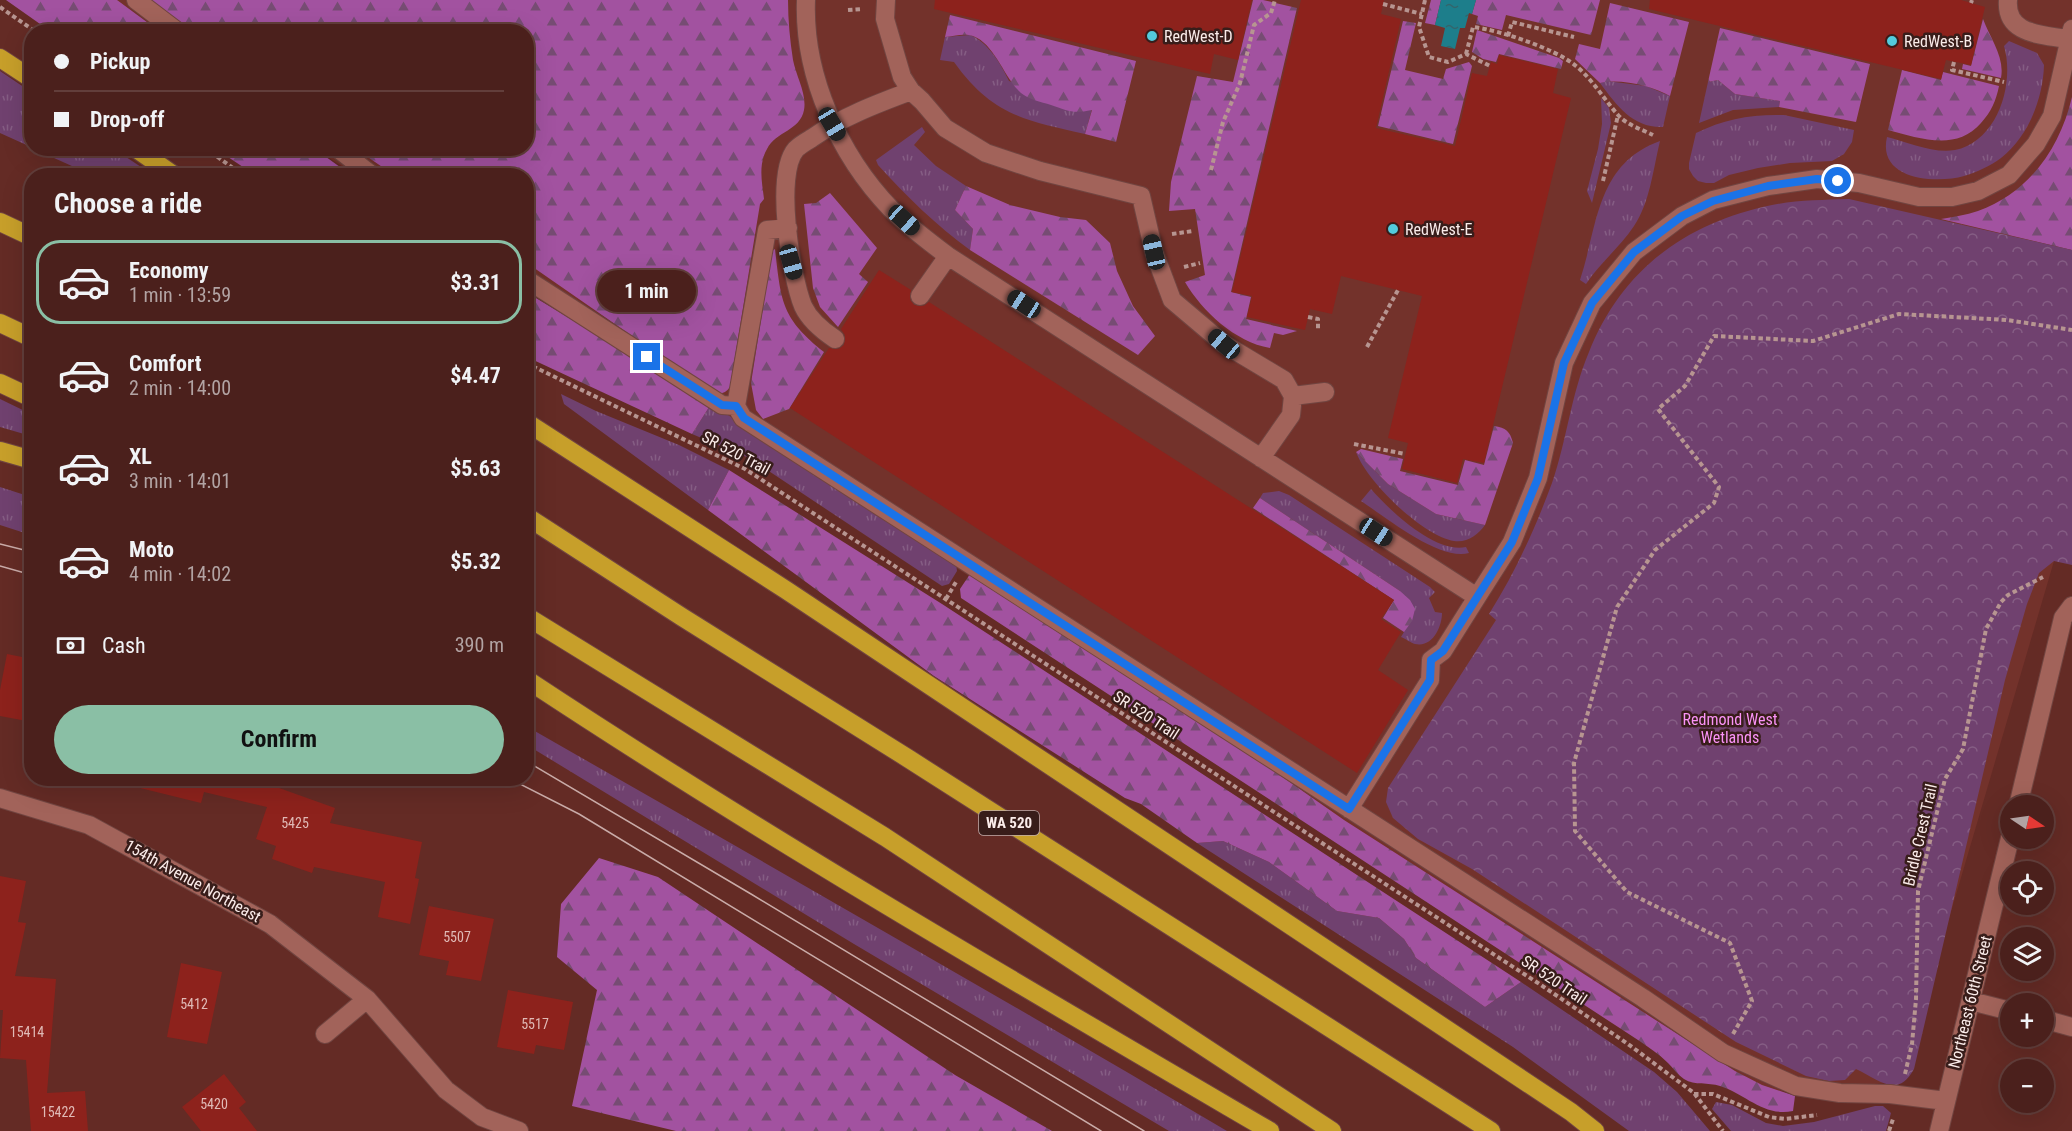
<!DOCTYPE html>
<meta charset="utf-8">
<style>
body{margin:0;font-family:"Roboto Condensed",sans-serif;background:#552d29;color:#f1f3f6;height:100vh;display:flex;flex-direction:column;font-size:22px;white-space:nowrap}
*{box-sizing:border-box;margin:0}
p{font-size:20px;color:#b2a3a3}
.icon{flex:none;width:33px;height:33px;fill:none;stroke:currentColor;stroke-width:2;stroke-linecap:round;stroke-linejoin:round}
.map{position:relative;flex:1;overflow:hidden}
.panel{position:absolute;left:24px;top:168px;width:510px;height:618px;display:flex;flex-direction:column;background:#4b201c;border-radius:24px;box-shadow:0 6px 24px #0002,0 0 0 2px #623e3b}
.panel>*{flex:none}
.top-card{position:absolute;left:24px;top:24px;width:510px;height:132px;border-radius:24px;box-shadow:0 6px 24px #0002,0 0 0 2px #623e3b;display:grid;align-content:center;height:132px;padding:0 30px;background:#4b201c}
.needle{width:39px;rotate:103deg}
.fabs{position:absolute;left:2000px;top:795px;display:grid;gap:12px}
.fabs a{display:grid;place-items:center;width:54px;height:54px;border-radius:50%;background:#4b201c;box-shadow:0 6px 24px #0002,0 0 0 2px #623e3b;font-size:30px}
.end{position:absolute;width:27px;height:27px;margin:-14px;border:8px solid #1a73e8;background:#fff;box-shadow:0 0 0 3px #fff}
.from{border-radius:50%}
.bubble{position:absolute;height:42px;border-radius:21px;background:#4b201c;box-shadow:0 6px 24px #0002,0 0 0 2px #623e3b;font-size:20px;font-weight:700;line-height:42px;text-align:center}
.car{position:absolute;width:18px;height:36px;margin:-18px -9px;border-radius:8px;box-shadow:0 0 4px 2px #0007;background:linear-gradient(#222 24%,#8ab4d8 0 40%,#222 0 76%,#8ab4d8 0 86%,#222 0)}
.top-card b{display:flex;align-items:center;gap:21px;height:57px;font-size:22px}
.top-card b+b{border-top:2px solid #623e3b}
.top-card i{width:15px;height:15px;background:#f1f3f6}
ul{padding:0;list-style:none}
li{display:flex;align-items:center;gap:18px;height:84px;margin:0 12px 9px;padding:0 18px;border:3px solid transparent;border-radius:24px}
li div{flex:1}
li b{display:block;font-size:22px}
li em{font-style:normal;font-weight:700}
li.active{border-color:#8abfa5}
li>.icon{width:54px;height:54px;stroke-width:1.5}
h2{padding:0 30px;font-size:27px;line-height:72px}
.pay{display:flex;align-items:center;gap:15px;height:66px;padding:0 30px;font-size:22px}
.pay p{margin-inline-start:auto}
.action{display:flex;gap:12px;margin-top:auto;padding:12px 30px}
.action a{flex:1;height:69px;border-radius:36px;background:#8abfa5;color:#111;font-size:24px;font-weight:700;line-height:69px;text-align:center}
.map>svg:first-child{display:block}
.built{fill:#73322b}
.grass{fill:url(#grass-tufts)}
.forest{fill:url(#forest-firs)}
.park{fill:url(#park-crowns)}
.water{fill:url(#water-ripples)}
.building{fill:#8d221c}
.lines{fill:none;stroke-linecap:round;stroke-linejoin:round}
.minor-casing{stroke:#714541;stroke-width:20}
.highway-casing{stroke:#714541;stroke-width:20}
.path{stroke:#b79591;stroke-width:4;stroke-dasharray:4.5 3;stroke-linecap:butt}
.minor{stroke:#a2635a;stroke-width:18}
.highway{stroke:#c79f2a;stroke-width:18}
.tram{stroke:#c9aba8;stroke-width:1.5}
.route{stroke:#1a73e8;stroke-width:8}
.poi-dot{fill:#53cbdc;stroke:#381d1a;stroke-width:2}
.labels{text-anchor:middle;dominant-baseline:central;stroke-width:5;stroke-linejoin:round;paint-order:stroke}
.number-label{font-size:14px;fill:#e0bab6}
.shield{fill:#381d1a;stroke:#c0aeac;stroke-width:1.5}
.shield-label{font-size:15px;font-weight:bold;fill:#fbecea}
.poi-label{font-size:16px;fill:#fbecea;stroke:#381d1a;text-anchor:start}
.street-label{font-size:16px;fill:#fbecea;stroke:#381d1a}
.park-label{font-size:16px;fill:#fb93f7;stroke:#381d1a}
</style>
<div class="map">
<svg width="2072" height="1131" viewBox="0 0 2072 1131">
<defs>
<pattern id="grass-tufts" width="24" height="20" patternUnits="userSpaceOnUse" patternTransform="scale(1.5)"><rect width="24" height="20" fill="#70416f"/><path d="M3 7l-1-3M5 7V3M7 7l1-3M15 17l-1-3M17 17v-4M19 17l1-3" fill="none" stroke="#855d84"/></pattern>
<pattern id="forest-firs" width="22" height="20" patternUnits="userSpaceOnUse" patternTransform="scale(1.5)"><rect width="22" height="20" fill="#a252a0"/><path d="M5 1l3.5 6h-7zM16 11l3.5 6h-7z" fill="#764c73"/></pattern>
<pattern id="park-crowns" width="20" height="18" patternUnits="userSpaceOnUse" patternTransform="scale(1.5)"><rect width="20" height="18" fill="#70416f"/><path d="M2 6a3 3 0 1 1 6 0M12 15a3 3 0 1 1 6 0" fill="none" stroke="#855d84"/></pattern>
<pattern id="water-ripples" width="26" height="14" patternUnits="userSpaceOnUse" patternTransform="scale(1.5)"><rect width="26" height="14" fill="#1d7e8b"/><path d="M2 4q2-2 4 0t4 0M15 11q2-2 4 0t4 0" fill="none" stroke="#32656c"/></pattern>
</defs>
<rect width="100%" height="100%" fill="#642b25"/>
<path class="built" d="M89,0h1983v483l-18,78 -153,521 -142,11 -1232,-806 -1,-111 -170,-1 -41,-26 211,-1v-116l-389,-1z"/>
<path class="grass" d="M970,35c18,7 31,29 39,46l83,28 -7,25c-61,-14 -93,-19 -131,-72l-14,-2 5,-23z
M2009,41l28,12 7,12c-1,34 -16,72 -43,93 -11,8 -24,14 -37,18 -28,8 -87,4 -77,-39 20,5 47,17 68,13 43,-9 60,-67 49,-104z
M0,71l31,21v55l-31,-14z
M1718,80l17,14 45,7 -1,6 -46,3 -34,13 9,-41z
M1607,81l39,5 24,10 -7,31c-30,1 -46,-21 -63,-44z
M1601,98l8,10 2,15 -19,80 -5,-12 11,-42 4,-25z
M1784,115l70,15 -2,12 -8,12 -12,7 -42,2 -32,5 -29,7 -15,8h-8l-8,-2 -5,-5 -4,-7v-6l7,-30c28,-14 56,-19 88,-18z
M922,127l3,5 -11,13 22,21 30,20 -11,24 18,19 -3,21c-34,-25 -63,-53 -92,-85l-2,-5z
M1660,141c-7,29 -10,61 -26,85 -14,21 -34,37 -48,58l-6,-4c18,-54 16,-116 80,-139z
M34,149h80l39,26h-61z
M561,394l35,17 83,34 50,25 -21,40 -144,-106z
M0,399l31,15v22l-31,-9z
M711,404l245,160 1,7 -8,13 -7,2 -193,-128 -57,-24z
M1356,452l32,32 48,30 49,11c-7,10 -18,18 -31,16 -31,-5 -87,-59 -98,-89z
M0,487l31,10v38l-31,-10z
M1371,489c19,22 65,65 95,58l3,6c-30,8 -82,-35 -108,-52z
M1279,491l10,4 141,92 5,5 -6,6 6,14 7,1c0,13 -9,35 -27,31 -4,-1 -9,-5 -14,-7l3,-5 -4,-41 -140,-93 3,-5z
M526,726c234,134 469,268 701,405h-58l-315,-187 -327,-199z
M1223,841l46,21 68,49 42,7 25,21 12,19 69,49 36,-25 133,90 23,20 33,39h-81l-116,-84 -316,-204z
M1716,1102l16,3 34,18 17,3 31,-4 61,-16h8l8,7 -5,18h-155l-19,-22z"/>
<path class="forest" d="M6,0h111l42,31h-109z
M150,0h638c0,20 2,41 5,60 3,16 14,34 11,50 -4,21 -28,21 -37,39 -9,16 -5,33 -3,50l-4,5 -30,183c-6,8 -12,8 -20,3l-183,-127 -1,-87 -132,-1 -38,-26 170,-1v-116l-335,-1z
M1253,0h10l34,8 -66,284 20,5 -5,22 51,12 -14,4 -9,-2 -4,15c-35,-6 -68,-37 -85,-66l20,-7 -10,-66 -26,2 2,-29 26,-106 36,6z
M1431,0h10l-6,25 -10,-2z
M1476,0h124l-9,35 -85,-20 -4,15 -26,-6 2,-8 -6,-2z
M1610,3l79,19 -19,74c-17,-10 -50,-18 -70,-13l-25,-24 4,-15 21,5z
M950,15l186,46 -20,81 -31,-8 7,-24c-20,4 -23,1 -41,-5 -10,-3 -23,-6 -30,-12 -17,-15 -26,-49 -48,-57 -8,-3 -20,0 -28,1z
M1983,19c7,19 22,38 18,59l-39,-9 1,-5 8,2z
M1403,21l13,2 -11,47 38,9 3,-10 23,-7 3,4 -19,78 -75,-18z
M1720,28l150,36 -14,58 -77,-15 1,-6 -45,-7 -17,-14 -10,2z
M1477,30l82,28 4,3 -2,8 -62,-15 -3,8 -13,-3 -11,-7z
M1902,70l39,10 2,-8 56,14c-3,15 -8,26 -18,37 -25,29 -62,15 -93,7z
M2072,97v153l-131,-31c12,-2 25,-4 37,-8 51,-18 82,-63 94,-114z
M216,149h99l36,26h-96z
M966,186l44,19 50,12 26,3 24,23 7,28 16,35 22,30 -17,19 -168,-105 3,-21 -18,-19z
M830,193l47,55 -18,26 9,8 -30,45 -18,-20 -7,-19 -9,-84 12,-1z
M775,249c6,52 6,69 49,103l-35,57 -26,10 -7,-9 -5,-27 21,-132z
M526,292l185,112 -19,30 -165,-77z
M1494,426c12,2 16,5 19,17l-28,82 -49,-11 -48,-30 -32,-32 5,-3 42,10 -3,12 58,14 7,-25 19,5z
M729,470l213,134 579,378 -36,25 -69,-49 -12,-19 -25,-21 -42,-7 -68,-49 -46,-21 -26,2 -56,-39 -16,-6 -191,-122 -226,-166z
M1260,498l140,93 10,9 5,9 -3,12 -8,11 -21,-14 11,-18 -141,-92z
M970,574l235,149 139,97 391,251 27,14 33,11 -2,15c-30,6 -47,-17 -73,-25 -12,-4 -25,0 -36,-7 -6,-4 -11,-11 -16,-16 -9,-9 -20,-16 -30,-23l-677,-442 -1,-9z
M599,858l59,19 297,198 97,56h-376l-104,-25 25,-116 -40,-33 4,-53z"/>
<path class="park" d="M1849,199l223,51v315l-18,-4 -15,12 -12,31 -22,76 -91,389c-16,30 -35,11 -58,0l-11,11 -16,1 -23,-5 -70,-34 -264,-173 -54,-30 -25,-21 -7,-16 2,-14 108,-168 -7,-6c26,-41 46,-85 63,-131 15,-43 19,-89 37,-131 33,-83 97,-129 183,-147 25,-5 51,-5 77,-6z"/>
<path class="water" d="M1441,0h35l-4,14 -3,-1 -4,15h-5l-5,21 -14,-3 4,-18 -10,-3z"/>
<path class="building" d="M935,0h317l-14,60 -24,-6 -4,20 -276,-65z
M1301,0h83l-3,14 20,5 -25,109 79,18 17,-73 15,3 4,-14 6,2 2,-9 59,14 -5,24 18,5 -87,365 -21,-4 -6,24 -55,-14 6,-26 -20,-5 34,-142 -81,-20 -9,38 -22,-5 -5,21 -58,-13 5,-21 -20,-4z
M1650,0h311l24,7 -14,58 -25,-5 -5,19 -292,-70z
M879,270l32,20 -1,10 4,5 10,1 5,-4 465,298 -13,19 20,13 -23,38 30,20 -51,83 -567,-365 39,-60 10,1 5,-4 1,-10 -4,-6z
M7,654l25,5v63l-32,-6v-26z
M137,778h114l84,30 -5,15 92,19 -7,36 4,1 -9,45 -32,-7 7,-35 -71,-15 -2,6 -40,-14 4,-13 -20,-7 11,-32 -63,-15 -3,11 -65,-16z
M0,876l26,5 -8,41 8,1 -11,53 41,3 -9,114 38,-2 3,40h-57l-5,-71 -26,-2 3,-48h-3z
M429,906l65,13 -13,62 -35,-6 3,-14 -30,-6z
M181,963l41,9 -15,72 -40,-7z
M508,990l65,12 -9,48 -28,-5 -2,9 -37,-7z
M224,1074l22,28 -7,6 18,23h-56l-19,-24z"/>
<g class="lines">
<g class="minor-casing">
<path id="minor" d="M136,0l42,32
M806,0c-3,75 33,155 85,209 17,17 37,32 57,47l529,341 35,-55 26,-64 26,-115 28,-60 42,-51 48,-36 31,-16 55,-14 49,-7 42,4 60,14h33l26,-6 31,-16 27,-31 16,-28 20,-87
M886,0l-1,19 17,58 9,14 11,10 23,27 41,25 54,18 101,25 13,56 18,48 52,44 60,36 9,16 -2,19 -30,43
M2008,0c-3,36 36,34 62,40
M337,148l36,28
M788,228l-21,2 -31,176 7,12 900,580 80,55 73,33 44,7 50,1 56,7
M526,279l196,126 14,1
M920,296l28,-40
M835,339c-12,-8 -26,-20 -32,-33 -12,-30 -29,-132 -7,-157 4,-4 11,-8 16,-11 30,-21 64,-34 99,-47
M1293,396l32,-4
M0,798l89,27 181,99 97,75 79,91 36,27 37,14
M2018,806l45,-188 9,-12
M1349,809l81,-129 1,-20 12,-9 34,-54
M1971,1001l39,10
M2043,1019l29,8
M325,1034l42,-35
M1939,1131l71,-293"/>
</g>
<g class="highway-casing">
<path id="highway" d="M0,58l32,21
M135,148l40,28
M0,222l32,15
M0,323l32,15
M0,383l32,15
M526,422l260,168 785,522 24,19
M0,451l32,9
M526,516l156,101 227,142 582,372
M526,616l359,221 447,294
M526,679c242,160 494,306 744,452"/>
</g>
<path class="path" d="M1425,0l-6,27 10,30 19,5 18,-8 24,12
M1971,3l1,-3
M1383,4l39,10
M0,7l36,25
M848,10l14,-1
M1508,36l4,-14 62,15
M1466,54l7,-27c26,3 83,22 103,39 17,14 27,32 42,49 9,10 23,14 35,20
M1954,62l-2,8 52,12
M205,148l39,28
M1211,170l12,-48 17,-39 14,-58 17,-12 4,-13
M1603,181l15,-66
M1172,234l21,-3
M1184,267l16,-4
M1308,317l10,2v12
M1367,347l31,-57
M526,363l219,106 796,516 87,59 66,49 29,38
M1354,444l51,10
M946,599l10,-17
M1733,1034l19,-33 -22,-58 -103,-51 -52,-61 -1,-68 43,-156 38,-57 59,-47 5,-16 -61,-78 27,-23 29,-50 99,5 86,-27 108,6 65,10
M1905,1074l7,-30 4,-45 2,-108 27,-112 18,-30 23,-120 15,-27 7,-7 35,-18
M1694,1094h19l56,23 16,2 32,-4
M1889,1131l4,-12"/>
<use href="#minor" class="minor"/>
<use href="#highway" class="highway"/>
<path class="tram" d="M0,544l32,8
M0,566l32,9
M526,761l225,133 393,237
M508,778l71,36 522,317"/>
</g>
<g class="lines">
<path class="route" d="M647,357l75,48 14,1 8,12 605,391 81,-129 1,-20 12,-9 69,-109 26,-64 26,-115 28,-60 42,-51 48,-36 31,-15 55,-15 49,-7 21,2"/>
</g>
<g class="poi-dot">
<circle cx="1152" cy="36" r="6"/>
<circle cx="1892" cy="41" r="6"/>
<circle cx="1393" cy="229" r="6"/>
</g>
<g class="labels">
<g class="number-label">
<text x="295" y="823">5425</text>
<text x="457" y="937">5507</text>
<text x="194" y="1004">5412</text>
<text x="535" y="1024">5517</text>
<text x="27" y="1032">15414</text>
<text x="214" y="1104">5420</text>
<text x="58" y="1112">15422</text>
</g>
<rect class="shield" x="979" y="811" width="60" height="24" rx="4.5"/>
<g class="shield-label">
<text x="1009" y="823">WA 520</text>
</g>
<g class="poi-label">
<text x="1164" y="36">RedWest-D</text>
<text x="1904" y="41">RedWest-B</text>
<text x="1405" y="229">RedWest-E</text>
</g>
<g class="street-label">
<text transform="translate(736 453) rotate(28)">SR 520 Trail</text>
<text transform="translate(1146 715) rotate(33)">SR 520 Trail</text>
<text transform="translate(1920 835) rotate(-77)">Bridle Crest Trail</text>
<text transform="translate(193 881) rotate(29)">154th Avenue Northeast</text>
<text transform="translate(1554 980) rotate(34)">SR 520 Trail</text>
<text transform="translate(1970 1002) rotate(-76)">Northeast 60th Street</text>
</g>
<g class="park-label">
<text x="1730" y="719">Redmond West<tspan x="1730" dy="18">Wetlands</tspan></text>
</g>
</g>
</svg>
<div class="fabs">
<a><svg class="needle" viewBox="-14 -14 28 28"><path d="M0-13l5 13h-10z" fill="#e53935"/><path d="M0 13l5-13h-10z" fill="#b2a3a3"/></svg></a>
<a><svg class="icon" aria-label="locate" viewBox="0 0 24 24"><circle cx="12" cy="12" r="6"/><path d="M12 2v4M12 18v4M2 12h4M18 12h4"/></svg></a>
<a><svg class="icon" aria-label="layers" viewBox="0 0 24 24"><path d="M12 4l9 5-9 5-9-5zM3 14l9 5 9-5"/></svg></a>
<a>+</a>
<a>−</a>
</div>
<i class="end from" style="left:1838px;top:181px"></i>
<i class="end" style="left:647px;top:357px"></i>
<div class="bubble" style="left:597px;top:270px;width:99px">1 min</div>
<i class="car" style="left:832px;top:124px;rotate:149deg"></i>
<i class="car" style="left:904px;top:220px;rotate:132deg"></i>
<i class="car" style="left:1154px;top:252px;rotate:347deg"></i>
<i class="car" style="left:791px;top:262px;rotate:164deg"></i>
<i class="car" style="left:1024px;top:304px;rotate:303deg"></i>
<i class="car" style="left:1224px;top:344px;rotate:310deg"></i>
<i class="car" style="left:1376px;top:532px;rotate:123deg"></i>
<div class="top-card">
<b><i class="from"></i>Pickup</b>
<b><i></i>Drop-off</b>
</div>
<section class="panel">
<h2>Choose a ride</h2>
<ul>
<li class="active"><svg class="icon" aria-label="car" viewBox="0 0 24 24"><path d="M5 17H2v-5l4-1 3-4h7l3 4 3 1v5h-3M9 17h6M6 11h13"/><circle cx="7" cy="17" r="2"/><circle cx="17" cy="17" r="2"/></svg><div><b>Economy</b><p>1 min · 13:59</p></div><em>$3.31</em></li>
<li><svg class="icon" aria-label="car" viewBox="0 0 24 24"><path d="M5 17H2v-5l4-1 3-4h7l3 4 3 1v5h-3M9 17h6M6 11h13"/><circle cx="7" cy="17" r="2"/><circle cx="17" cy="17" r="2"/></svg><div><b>Comfort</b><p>2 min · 14:00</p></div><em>$4.47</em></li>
<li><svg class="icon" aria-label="car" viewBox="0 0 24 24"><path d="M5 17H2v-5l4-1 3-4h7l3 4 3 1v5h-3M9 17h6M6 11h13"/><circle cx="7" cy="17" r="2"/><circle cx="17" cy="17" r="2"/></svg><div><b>XL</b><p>3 min · 14:01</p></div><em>$5.63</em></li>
<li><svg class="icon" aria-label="car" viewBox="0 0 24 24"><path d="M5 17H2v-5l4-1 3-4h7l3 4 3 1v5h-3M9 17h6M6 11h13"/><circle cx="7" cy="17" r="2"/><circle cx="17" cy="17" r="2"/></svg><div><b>Moto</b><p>4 min · 14:02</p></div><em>$5.32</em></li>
</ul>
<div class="pay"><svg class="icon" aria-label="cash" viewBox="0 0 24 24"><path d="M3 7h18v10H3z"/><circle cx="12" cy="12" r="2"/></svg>Cash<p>390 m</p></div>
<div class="action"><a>Confirm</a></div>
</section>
</div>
